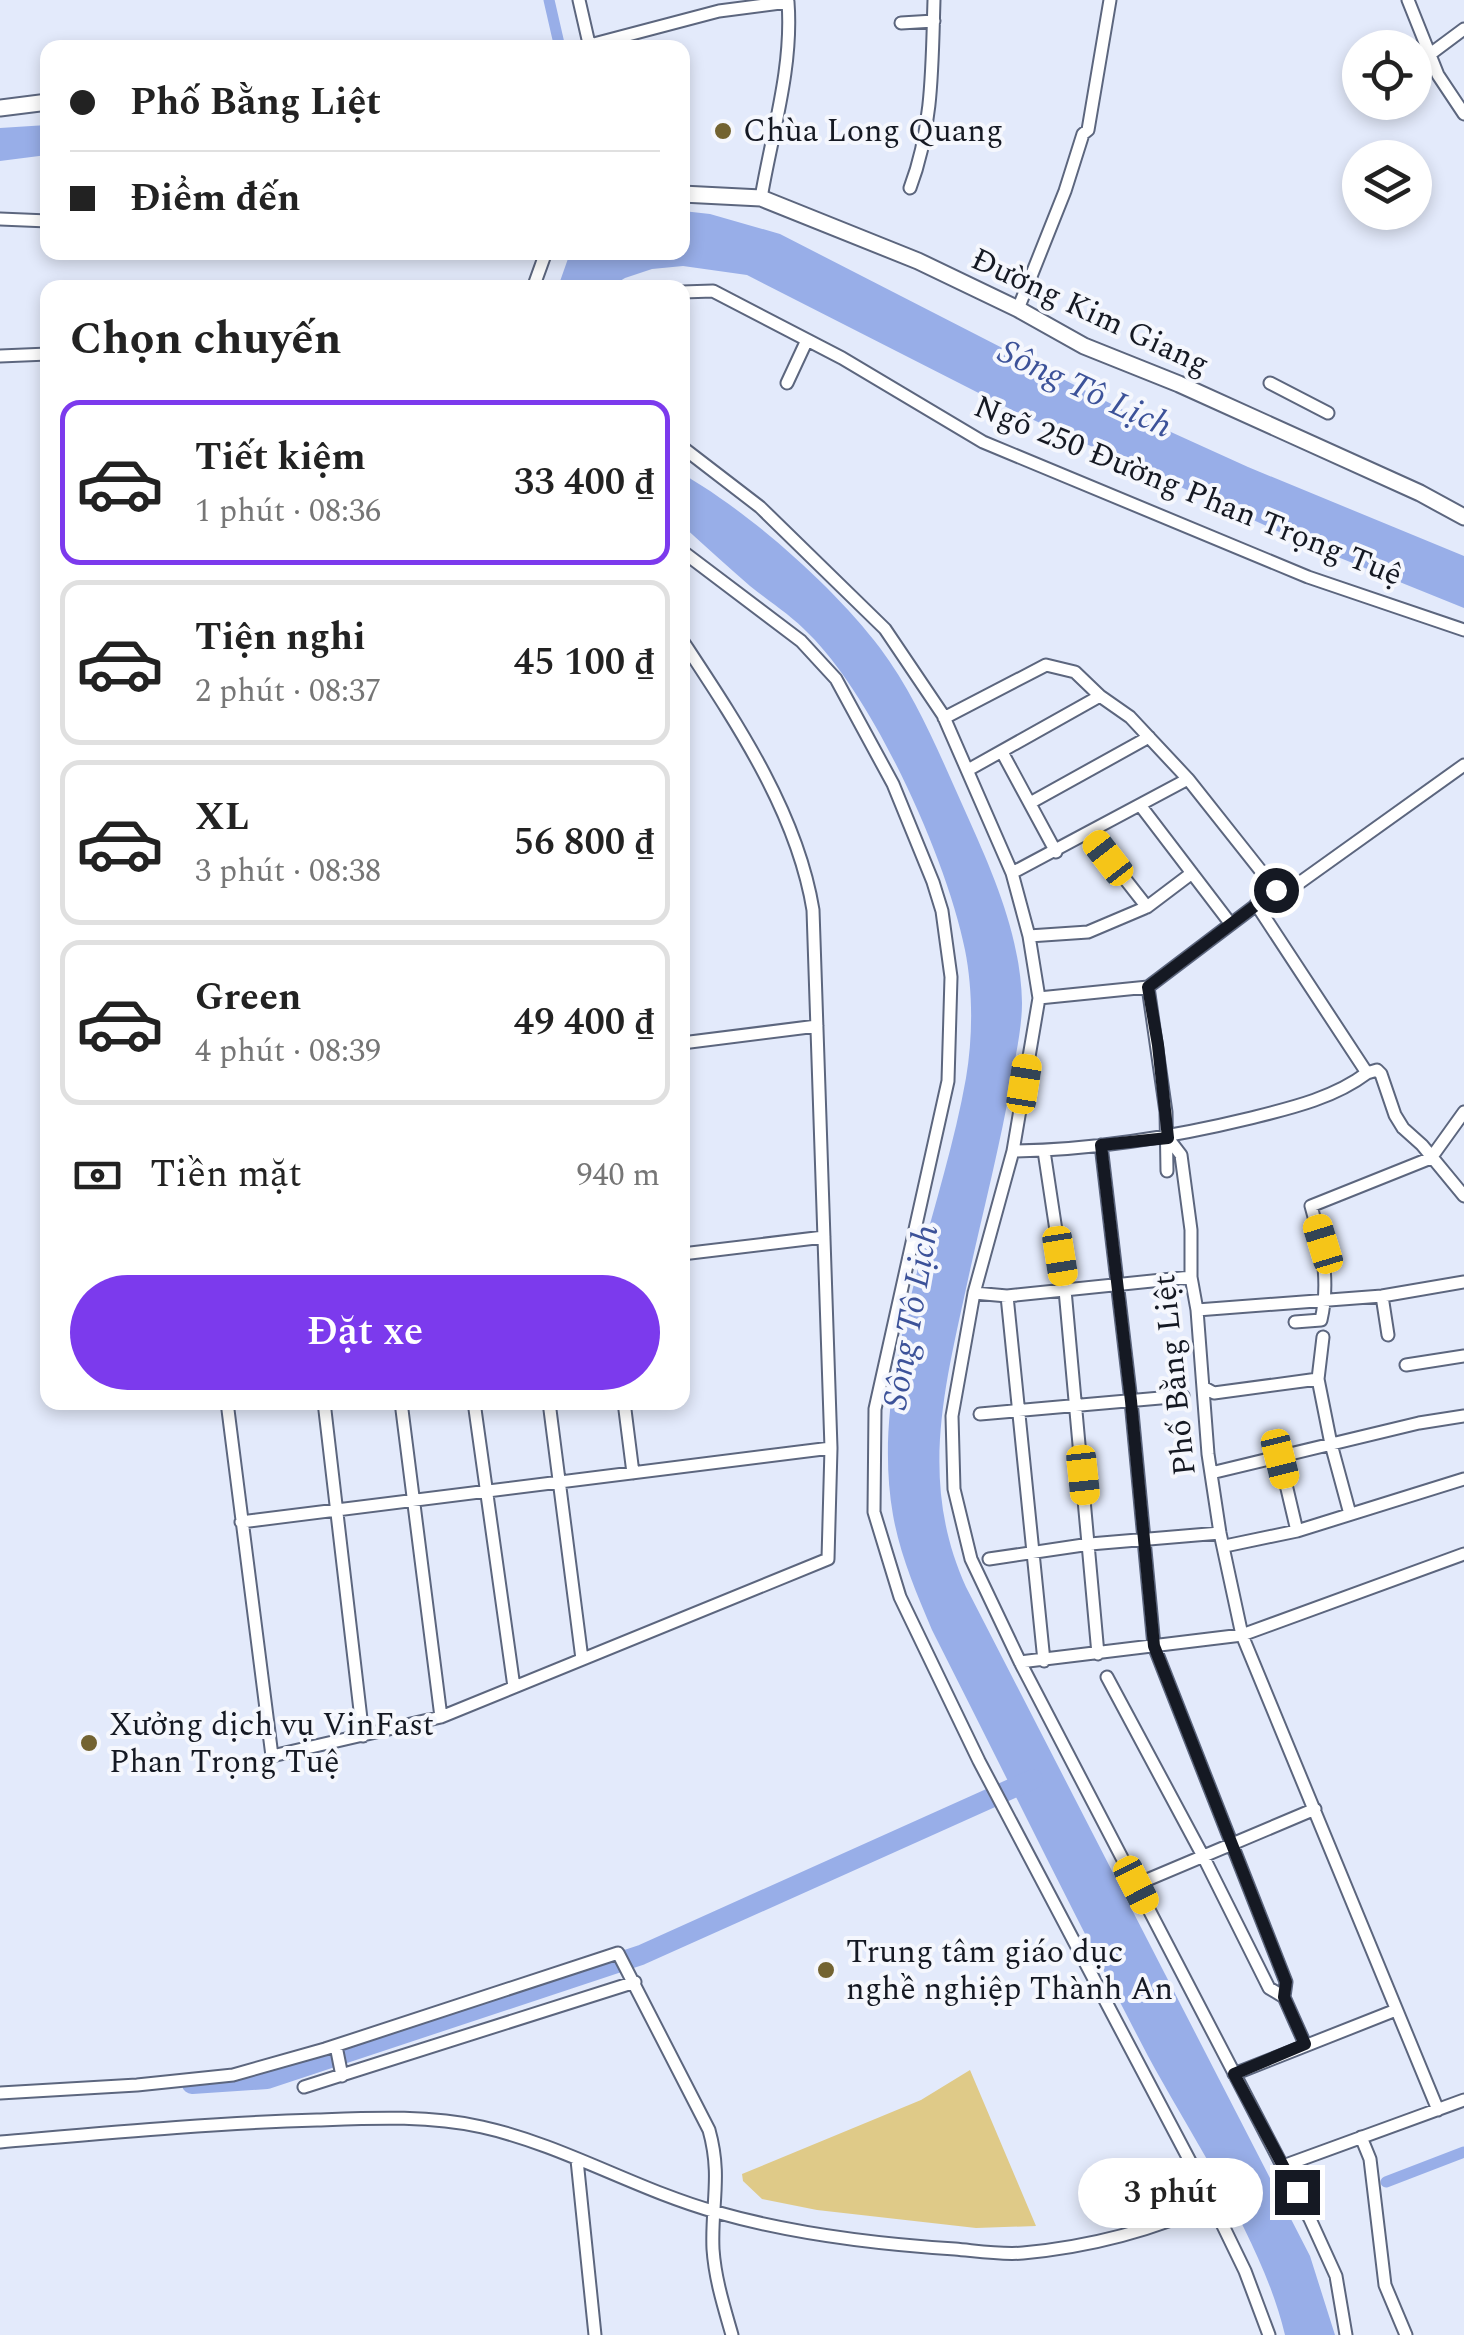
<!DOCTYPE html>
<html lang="vi">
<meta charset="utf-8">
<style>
body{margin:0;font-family:Spectral,serif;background:#f2f2f2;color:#222;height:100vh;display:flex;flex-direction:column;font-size:38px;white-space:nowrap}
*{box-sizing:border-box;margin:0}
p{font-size:32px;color:#767676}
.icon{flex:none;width:55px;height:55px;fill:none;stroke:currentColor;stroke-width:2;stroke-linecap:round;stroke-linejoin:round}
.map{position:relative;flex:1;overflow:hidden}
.sheet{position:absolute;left:40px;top:280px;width:650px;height:1130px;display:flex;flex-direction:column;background:#fff;border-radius:20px;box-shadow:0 5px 15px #0003}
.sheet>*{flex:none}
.top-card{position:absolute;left:40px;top:40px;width:650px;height:220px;border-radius:20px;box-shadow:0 5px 15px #0003;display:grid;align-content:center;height:220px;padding:0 30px;background:#fff}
.fabs{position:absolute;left:1342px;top:30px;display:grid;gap:20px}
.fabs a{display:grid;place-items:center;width:90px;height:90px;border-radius:50%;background:#fff;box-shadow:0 5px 15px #0003;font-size:50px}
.end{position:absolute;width:45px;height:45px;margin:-22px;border:12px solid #151923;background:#fff;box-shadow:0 0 0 5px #fff}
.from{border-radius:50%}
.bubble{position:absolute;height:70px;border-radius:35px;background:#fff;box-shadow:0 5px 15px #0003;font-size:32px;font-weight:600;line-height:70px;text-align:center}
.car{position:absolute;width:30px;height:60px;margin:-30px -15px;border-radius:12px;box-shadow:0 0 8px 2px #0007;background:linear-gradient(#f5c518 24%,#345 0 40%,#f5c518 0 76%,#345 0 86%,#f5c518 0)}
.top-card b{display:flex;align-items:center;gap:35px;height:95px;font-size:38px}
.top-card b+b{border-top:2px solid #e0e0e0}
.top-card i{width:25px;height:25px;background:#222}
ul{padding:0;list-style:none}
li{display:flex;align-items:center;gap:30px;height:165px;margin:0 20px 15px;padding:0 10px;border:5px solid #e0e0e0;border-radius:20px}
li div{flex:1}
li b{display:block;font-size:38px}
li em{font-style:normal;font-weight:600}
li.selected{border-color:#7c3aed}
li>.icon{width:90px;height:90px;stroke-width:1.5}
h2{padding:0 30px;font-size:45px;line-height:120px}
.pay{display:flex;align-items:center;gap:25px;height:110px;padding:0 30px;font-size:38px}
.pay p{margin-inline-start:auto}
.cta{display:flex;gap:20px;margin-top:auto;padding:20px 30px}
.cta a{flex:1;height:115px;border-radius:60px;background:#7c3aed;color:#fff;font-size:40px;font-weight:600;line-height:115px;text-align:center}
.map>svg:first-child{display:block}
.green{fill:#dfca88}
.water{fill:#98aee8}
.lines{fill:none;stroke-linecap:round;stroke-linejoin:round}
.canal{stroke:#98aee8;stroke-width:11}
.river{stroke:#98aee8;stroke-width:20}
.minor-casing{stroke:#5c667e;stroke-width:15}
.major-casing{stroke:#5c667e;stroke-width:19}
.minor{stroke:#fff;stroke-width:11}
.major{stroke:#fff;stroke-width:15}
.route{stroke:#151923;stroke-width:12}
.poi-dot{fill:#736331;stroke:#f5f7fd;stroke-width:4}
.labels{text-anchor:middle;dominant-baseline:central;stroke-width:8;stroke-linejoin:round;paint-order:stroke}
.poi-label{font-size:32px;fill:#151923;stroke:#f5f7fd;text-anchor:start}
.street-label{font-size:32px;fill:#151923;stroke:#f5f7fd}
.water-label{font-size:35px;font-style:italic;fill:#3c5299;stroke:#f5f7fd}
</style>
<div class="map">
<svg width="1464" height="2335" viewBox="0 0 1464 2335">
<rect width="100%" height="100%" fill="#e3eafb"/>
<path class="green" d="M970,2070l66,156 -60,2 -159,-18 -55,-11 -19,-18 -1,-7 179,-74z"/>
<path class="water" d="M47,125v30l-47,6v-33z
M683,211l27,3 70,20 349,179 119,54 216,89v52l-156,-63 -292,-133 -269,-137 -64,-9 -31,3 -27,9 -15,9h-52l12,-34 112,-1z
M682,473c13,9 26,16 38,25 54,37 121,98 160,150 39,52 63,115 90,174 25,56 51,117 52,181 0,24 -6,50 -10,74 -12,70 -30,138 -45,207 -23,106 -48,199 -1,303l344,669 25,79h-50c-22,-93 -91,-194 -137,-279 -74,-141 -144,-284 -216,-426 -16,-38 -32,-75 -39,-115 -25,-141 49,-299 73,-437 7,-41 7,-88 -1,-128 -18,-91 -91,-252 -156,-316 -17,-18 -39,-32 -59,-48 -23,-20 -45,-40 -67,-60z"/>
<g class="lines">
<path class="canal" d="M549,0l11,48
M1386,2182l78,-30"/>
<path class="river" d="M192,2084l75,-5 374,-124 392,-176"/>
<g class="minor-casing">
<path id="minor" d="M579,0l11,48
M1408,0l30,75 26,39
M901,23l33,-2
M590,45l129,-34 69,-9c5,66 -16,131 -27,196
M1429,55l35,-26
M910,188c23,-60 22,-124 24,-188
M0,219l48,2
M533,288l13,-36
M682,292l31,-1 129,67 141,84 325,135 156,53
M1018,309l47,-118 18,-57 5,-4 22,-130
M0,356l48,-2
M787,383l20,-43
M1270,383l58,30
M682,447l78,60 125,122 58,86 69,158 17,63 10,62 -26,153 -39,142 -22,123 2,73 17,70 49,103 290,557 26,57 10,59
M682,551l119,90 35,38 57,105 40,98 9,29 9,66 -3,104 -73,328 -1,103 26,85 79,164 233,442 33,68 24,64
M944,718l102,-53 29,7 25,24 30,21 58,62 88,111
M1002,752l54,100
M968,770l132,-74
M1030,803l119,-66
M1140,805l90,118
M1089,833l58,74
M1012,873l176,-94
M1029,936l59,-4 59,-25 45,-34
M1039,998l109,-11
M682,1043l135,-17
M1367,1073l10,-3 4,4 14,41 8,13 19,17 42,51
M1168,1138l13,17 10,75v47l6,33 11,144 12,79 22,102 196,475
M1101,1145l30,256 23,245 132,336 -2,15 21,47
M1013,1151c81,-1 160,-14 238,-33 40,-10 83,-20 116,-45l-111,-169
M1044,1151l21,139 33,364
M1431,1158l33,-46
M1167,1171l-1,-59 -18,-125 128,-97 19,-4 169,-121
M682,1254l142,-17
M974,1293l33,3 184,-19
M1007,1296l37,365
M1382,1296l6,39
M1197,1310l185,-14 82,-14
M1295,1322l26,-2c9,-39 1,-76 -10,-114l120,-48
M1323,1337l-5,42 13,65 19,70
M1406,1365l58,-9
M1203,1387l11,6 104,-14
M227,1402l45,354 169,-39 387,-158 3,-111 -18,-538c-16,-98 -77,-188 -131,-270
M324,1402l39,334
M401,1402l40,315
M474,1402l40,285
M549,1402l33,257
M624,1402l9,71
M980,1414l203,-18
M1280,1459l17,72
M1211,1473l208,-50 45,-7
M241,1522l590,-74
M1225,1546l72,-15 167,-52
M989,1559l101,-15 130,-11
M1020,1662l222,-27 222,-81
M1107,1677l97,181 65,130 15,9
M1135,1885l180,-76
M336,2046l6,30
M1234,2074l162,-64
M304,2087l331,-105
M0,2093l137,-8 96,-10 92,-26 293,-96 91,177c13,46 2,75 4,119 2,30 11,58 19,86
M1361,2137l9,22 15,126 21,50
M0,2142c105,-9 211,-19 317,-22 54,-2 111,-5 165,7 81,18 155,63 234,85 77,22 160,32 239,37 22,2 46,6 68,4 64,-6 131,-23 189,-50
M577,2160l18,175
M1283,2166l181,-66"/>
</g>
<g class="major-casing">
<path id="major" d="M0,108l48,-6
M682,194l79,4 157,63 100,48 66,37 95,38 241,109 44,24"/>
</g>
<use href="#minor" class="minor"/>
<use href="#major" class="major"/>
</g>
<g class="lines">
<path class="route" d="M1276,890l-128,97 10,58 10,93 -67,7 30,256 23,245 132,336 -2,15 21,47 -71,30 63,118"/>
</g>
<g class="poi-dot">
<circle cx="723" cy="131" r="10"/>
<circle cx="89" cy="1743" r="10"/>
<circle cx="826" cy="1970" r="10"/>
</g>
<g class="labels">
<g class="poi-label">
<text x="743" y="131">Chùa Long Quang</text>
<text x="109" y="1725">Xưởng dịch vụ VinFast<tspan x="109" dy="37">Phan Trọng Tuệ</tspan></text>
<text x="846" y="1952">Trung tâm giáo dục<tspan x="846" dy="37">nghề nghiệp Thành An</tspan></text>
</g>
<g class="street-label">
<text transform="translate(1090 312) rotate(25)">Đường Kim Giang</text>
<text transform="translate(1188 491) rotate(22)">Ngõ 250 Đường Phan Trọng Tuệ</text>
<text transform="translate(1175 1375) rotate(-96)">Phố Bằng Liệt</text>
</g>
<g class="water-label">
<text transform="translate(1085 389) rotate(25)">Sông Tô Lịch</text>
<text transform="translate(911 1317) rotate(-80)">Sông Tô Lịch</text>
</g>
</g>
</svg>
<div class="fabs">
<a><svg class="icon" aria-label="locate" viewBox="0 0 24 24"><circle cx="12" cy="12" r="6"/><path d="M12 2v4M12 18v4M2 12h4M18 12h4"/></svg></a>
<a><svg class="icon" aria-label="layers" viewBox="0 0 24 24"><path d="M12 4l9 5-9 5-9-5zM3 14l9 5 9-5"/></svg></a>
</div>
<i class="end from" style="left:1276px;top:890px"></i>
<i class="end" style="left:1297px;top:2192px"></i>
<div class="bubble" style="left:1078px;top:2158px;width:185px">3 phút</div>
<i class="car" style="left:1108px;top:858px;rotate:322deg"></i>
<i class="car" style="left:1024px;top:1084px;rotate:9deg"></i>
<i class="car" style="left:1323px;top:1244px;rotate:343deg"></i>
<i class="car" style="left:1060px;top:1256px;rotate:171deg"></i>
<i class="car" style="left:1280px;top:1459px;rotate:166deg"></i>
<i class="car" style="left:1083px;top:1475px;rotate:174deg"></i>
<i class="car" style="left:1136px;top:1885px;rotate:153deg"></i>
<div class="top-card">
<b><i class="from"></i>Phố Bằng Liệt</b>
<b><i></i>Điểm đến</b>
</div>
<section class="sheet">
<h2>Chọn chuyến</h2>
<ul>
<li class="selected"><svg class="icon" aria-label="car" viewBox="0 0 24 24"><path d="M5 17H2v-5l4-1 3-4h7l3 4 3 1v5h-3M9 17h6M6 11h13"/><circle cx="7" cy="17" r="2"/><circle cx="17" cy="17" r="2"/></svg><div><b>Tiết kiệm</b><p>1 phút · 08:36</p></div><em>33 400 ₫</em></li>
<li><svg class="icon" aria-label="car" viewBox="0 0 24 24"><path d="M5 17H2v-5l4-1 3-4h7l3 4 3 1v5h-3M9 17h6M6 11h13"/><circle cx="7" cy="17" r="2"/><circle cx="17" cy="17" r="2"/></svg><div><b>Tiện nghi</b><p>2 phút · 08:37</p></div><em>45 100 ₫</em></li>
<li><svg class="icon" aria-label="car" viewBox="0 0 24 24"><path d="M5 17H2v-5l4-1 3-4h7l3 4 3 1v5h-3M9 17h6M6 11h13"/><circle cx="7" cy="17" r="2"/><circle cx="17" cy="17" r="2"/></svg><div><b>XL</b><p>3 phút · 08:38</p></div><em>56 800 ₫</em></li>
<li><svg class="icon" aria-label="car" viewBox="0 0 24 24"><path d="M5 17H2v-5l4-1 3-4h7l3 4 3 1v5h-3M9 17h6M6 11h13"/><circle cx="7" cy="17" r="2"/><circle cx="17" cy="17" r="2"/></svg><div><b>Green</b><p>4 phút · 08:39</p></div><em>49 400 ₫</em></li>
</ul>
<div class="pay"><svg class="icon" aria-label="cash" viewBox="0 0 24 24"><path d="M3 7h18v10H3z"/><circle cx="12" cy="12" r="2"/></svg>Tiền mặt<p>940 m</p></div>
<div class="cta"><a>Đặt xe</a></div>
</section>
</div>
